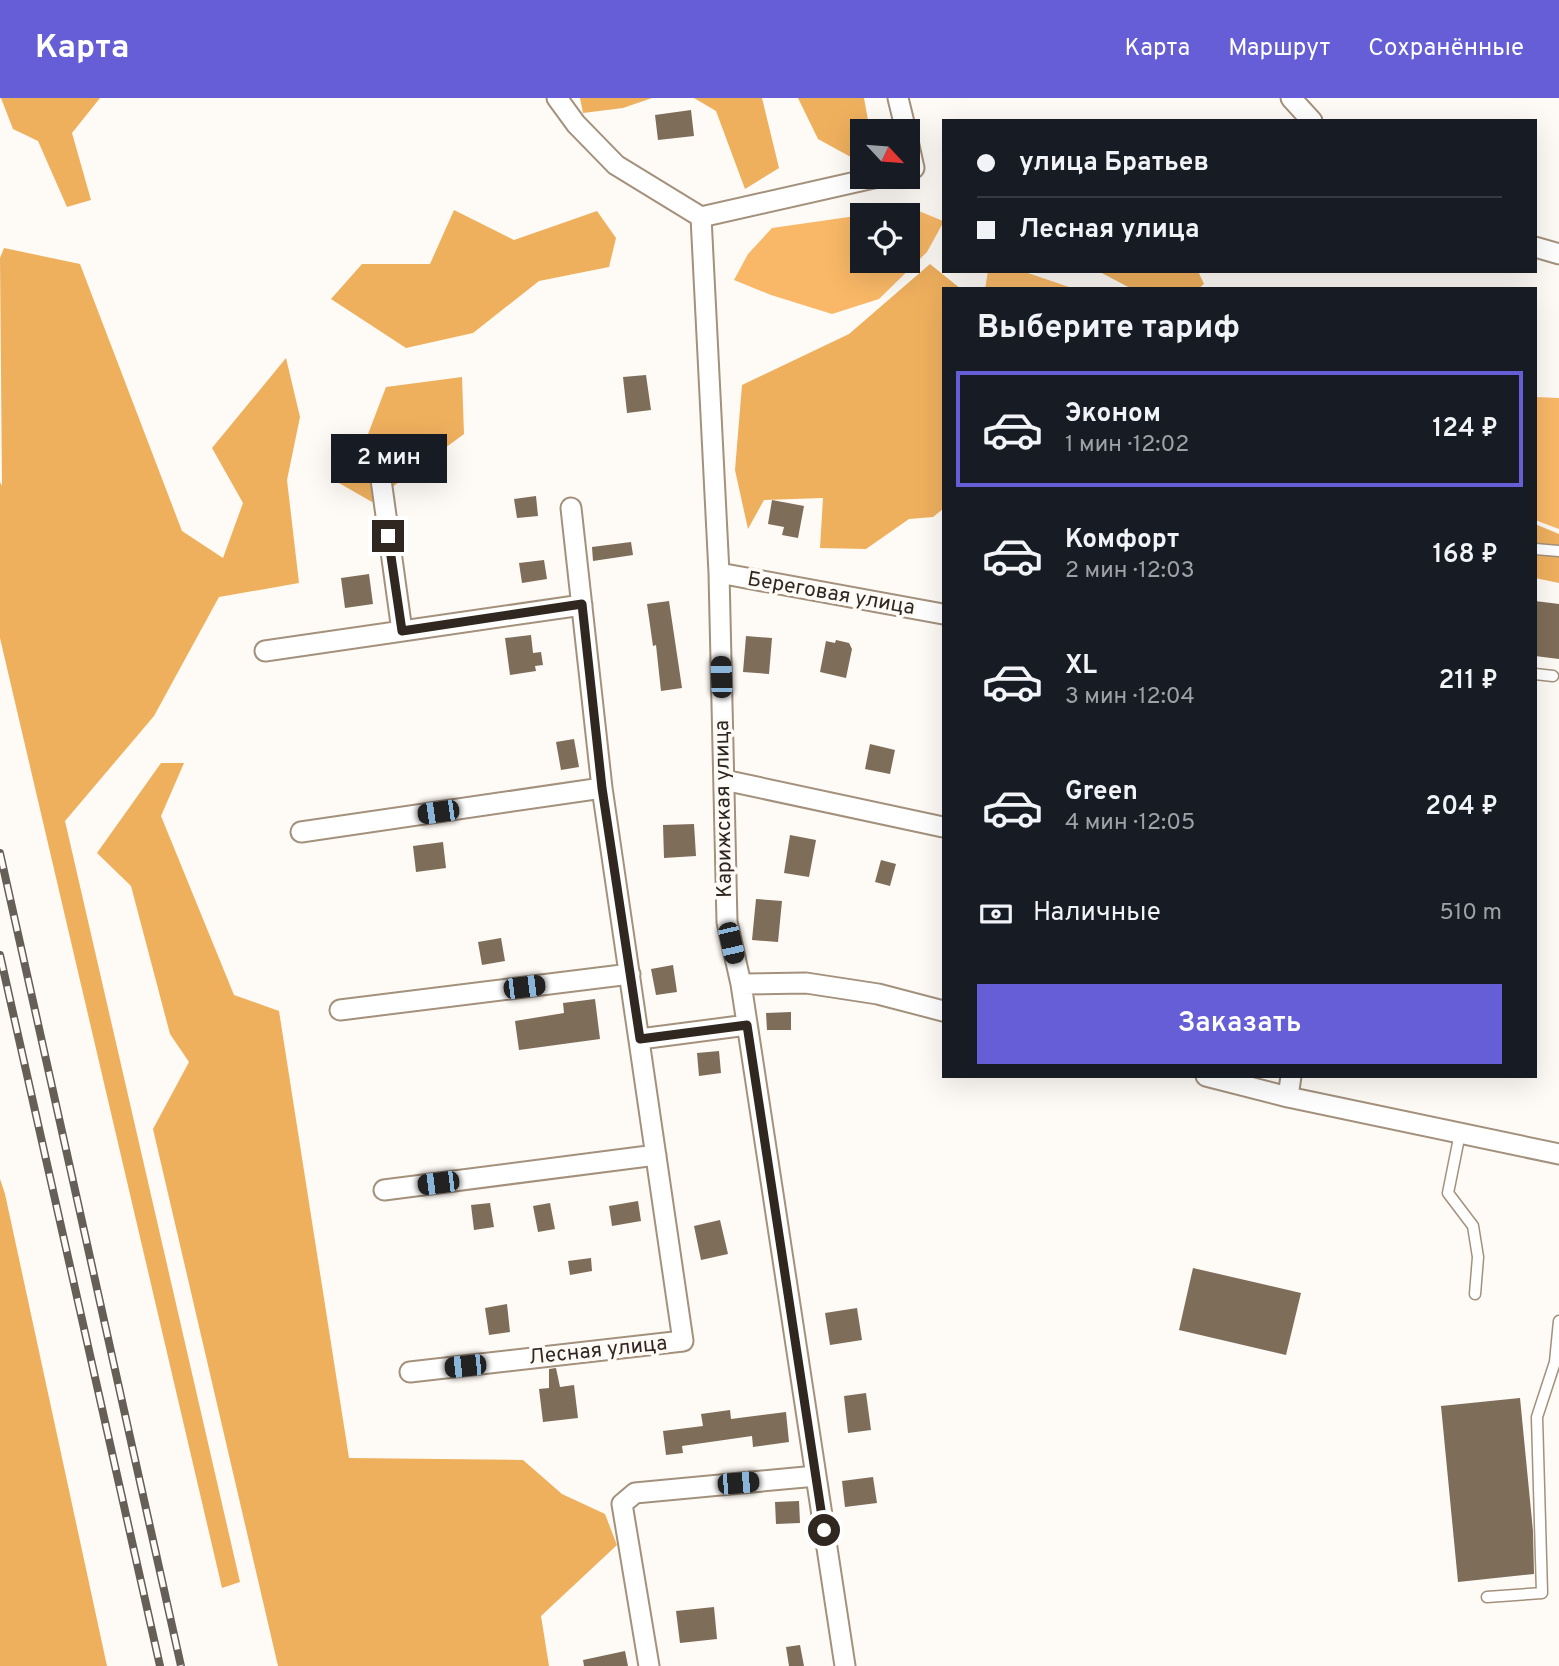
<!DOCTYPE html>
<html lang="ru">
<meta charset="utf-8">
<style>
body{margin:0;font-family:Overpass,sans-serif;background:#242831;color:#f1f3f6;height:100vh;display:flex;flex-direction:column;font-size:26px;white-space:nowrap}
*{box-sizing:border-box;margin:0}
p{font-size:23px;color:#9ea1a6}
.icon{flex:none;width:38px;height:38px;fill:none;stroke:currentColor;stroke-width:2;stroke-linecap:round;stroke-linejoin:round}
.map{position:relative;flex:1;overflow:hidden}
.panel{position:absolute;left:942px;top:189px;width:595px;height:791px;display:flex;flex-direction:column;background:#171b24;border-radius:0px;box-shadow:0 7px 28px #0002}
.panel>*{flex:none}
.banner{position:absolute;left:942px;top:21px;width:595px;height:154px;border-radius:0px;box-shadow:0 7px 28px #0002;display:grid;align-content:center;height:154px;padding:0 35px;background:#171b24}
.needle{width:46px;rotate:116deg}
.controls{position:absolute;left:850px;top:21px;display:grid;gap:14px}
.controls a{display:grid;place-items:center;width:70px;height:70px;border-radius:0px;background:#171b24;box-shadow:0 7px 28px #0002;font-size:35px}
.end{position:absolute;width:32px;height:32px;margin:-16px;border:9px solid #302820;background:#fff;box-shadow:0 0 0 4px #fff}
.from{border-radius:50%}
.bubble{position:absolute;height:49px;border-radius:0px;background:#171b24;box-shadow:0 7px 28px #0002;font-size:23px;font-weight:600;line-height:49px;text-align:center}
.car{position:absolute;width:21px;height:42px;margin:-21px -10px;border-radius:9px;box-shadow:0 0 5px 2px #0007;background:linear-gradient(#222 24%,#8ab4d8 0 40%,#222 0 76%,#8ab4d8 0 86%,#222 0)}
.banner b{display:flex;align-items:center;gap:24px;height:66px;font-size:26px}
.banner b+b{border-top:2px solid #363941}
.banner i{width:18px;height:18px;background:#f1f3f6}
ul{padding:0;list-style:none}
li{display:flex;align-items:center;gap:21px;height:116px;margin:0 14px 10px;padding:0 21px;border:4px solid transparent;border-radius:0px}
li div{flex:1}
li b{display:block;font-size:26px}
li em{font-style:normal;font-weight:600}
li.active{border-color:#655ed7}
li>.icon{width:63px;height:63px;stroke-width:1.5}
h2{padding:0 35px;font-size:32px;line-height:84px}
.pay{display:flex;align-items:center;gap:18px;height:77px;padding:0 35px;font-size:26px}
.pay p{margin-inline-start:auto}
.cta{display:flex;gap:14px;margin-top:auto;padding:14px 35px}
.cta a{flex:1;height:80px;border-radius:0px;background:#655ed7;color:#fff;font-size:28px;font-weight:600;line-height:80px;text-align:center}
header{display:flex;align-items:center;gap:42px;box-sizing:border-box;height:98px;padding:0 35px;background:#655ed7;color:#fff}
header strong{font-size:33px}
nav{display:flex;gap:38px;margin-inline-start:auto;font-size:24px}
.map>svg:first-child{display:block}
.forest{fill:#efb05e}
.water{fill:#f8b867}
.building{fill:#7e6d58}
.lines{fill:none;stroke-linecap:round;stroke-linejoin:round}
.lane-casing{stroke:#a3917c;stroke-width:13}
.street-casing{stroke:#a3917c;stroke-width:23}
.lane{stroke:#fff;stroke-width:10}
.street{stroke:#fff;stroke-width:19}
.rail-casing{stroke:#665f58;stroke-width:8}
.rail{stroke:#fefaf6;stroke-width:5;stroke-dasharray:16;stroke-linecap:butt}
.route{stroke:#302820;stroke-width:9}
.labels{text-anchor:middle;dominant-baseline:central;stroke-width:7;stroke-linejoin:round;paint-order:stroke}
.street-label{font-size:21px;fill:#302820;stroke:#fefaf6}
</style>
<header>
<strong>Карта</strong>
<nav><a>Карта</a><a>Маршрут</a><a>Сохранённые</a></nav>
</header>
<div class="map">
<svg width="1559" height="1568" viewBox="0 0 1559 1568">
<rect width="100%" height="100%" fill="#fefaf6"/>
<path class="forest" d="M1,0h99l-28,35 19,67 -24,7 -29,-66 -25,-12z
M580,0h72l-29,10 -40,5z
M694,0h68l17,70 -34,21 -29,-78z
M798,0h66l6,33h-7v20l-5,10 -40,-22z
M454,112l60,30 83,-29 19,27 -7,29 -70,14 -66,52 -67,15 -75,-49 31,-35h68z
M4,150l76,16 102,267 41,27 20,-55 -31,-55 74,-90 14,59 -13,63 12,103 -80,14 -65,119 -89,105 175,761 -18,6 -222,-950v-156l2,4 -2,-228z
M930,166l31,25h-18v220l-10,8 -24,2 -43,30 -46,-1 3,-50 -59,2 -16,29 -13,-59 7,-85 107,-51z
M1098,173h100l6,13 -6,5h-66z
M462,279l2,57 -92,68 -40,-23 33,-37 21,-55z
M1535,426l24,10v49l-24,-5z
M161,665h23l-23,53 73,179 45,16 70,447 174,2 39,34 43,20 12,31 -76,71 8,50h-271l-125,-537 36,-67 -19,-28 -39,-148 -34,-33z
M0,1081l5,15 102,472h-107z"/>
<path class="water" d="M914,111l29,12v2l-16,29 -48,47 -47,15 -61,-19 -37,-15 14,-26 24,-26 91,-13v46h45v-46h-44z
M988,173h34l53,18h-90z
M1535,299l24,1v131l-24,-9z"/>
<path class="building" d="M691,12l3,26 -36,4 -3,-25z
M646,277l5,35 -24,3 -4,-36z
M536,398l2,20 -21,2 -3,-19z
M772,402l32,6 -6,32 -16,-3 2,-8 -16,-3z
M631,444l2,13 -40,6 -1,-14z
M544,462l3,19 -25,4 -3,-20z
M369,476l4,30 -28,4 -4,-30z
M669,503l13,87 -21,3 -5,-46 -3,1 -6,-42z
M1535,503l24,3v55l-24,-3z
M531,537l2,18 8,-1 2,13 -8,1 1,5 -26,4 -5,-37z
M746,538l26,2 -3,36 -26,-2z
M836,542l13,3 3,6 -6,29 -26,-6 6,-31 9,2z
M574,641l5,28 -18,3 -5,-28z
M870,646l25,6 -5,24 -25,-5z
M694,726l2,32 -32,2 -1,-33z
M790,737l26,5 -7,37 -25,-4z
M443,744l3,26 -30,4 -3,-26z
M881,762l15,4 -6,22 -15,-4z
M756,801l26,2 -4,41 -26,-2z
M501,840l4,23 -23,4 -4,-23z
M673,867l4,27 -21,3 -5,-26z
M595,901l5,40 -81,11 -4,-29 49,-8 -1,-10z
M791,914v18h-24l-1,-17z
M719,953l2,22 -22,3 -2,-23z
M638,1103l3,20 -29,5 -3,-20z
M490,1105l4,24 -20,3 -3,-25z
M550,1105l5,26 -17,3 -5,-26z
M720,1122l8,34 -27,6 -7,-34z
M591,1160l1,13 -22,4 -2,-14z
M1193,1170l108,25 -15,62 -107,-25z
M507,1206l3,28 -21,3 -4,-27z
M857,1210l5,32 -32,5 -5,-32z
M556,1270l4,19 14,-2 4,33 -35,4 -4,-33 10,-1v-19z
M866,1295l5,37 -23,3 -4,-37z
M1520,1300l13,133 1,43 -76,8 -17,-176z
M730,1312l1,9 55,-7 3,30 -36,5 -1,-11 -70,10 1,7 -17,2 -3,-24 40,-5 -2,-12z
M873,1379l4,26 -32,4 -3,-26z
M799,1403l1,22 -24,1 -1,-22z
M714,1509l3,32 -37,4 -4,-32z
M800,1547l4,21h-15l-3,-19z
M625,1553l3,15h-44l-1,-6z"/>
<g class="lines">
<g class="lane-casing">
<path id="lane" d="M1535,451l24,2
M1535,576l18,2
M1460,1035l-12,60 25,33 5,31 -3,37
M1487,1499l55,-4 -5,-176 18,-55 4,-41"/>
</g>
<g class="street-casing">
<path id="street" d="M557,0l19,26 40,41 85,52 177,-40
M898,0l8,33
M1291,0l21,23
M908,43l6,27 -6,2
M701,119l18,356 8,349 14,62 65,-1 72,11 65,17
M1535,149l24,7
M379,367l23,166
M719,475l224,41
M265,553l317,-46
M724,682l219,47
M301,734l301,-44
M741,886l104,682
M340,912l290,-36
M640,941l107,-14
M1206,978l82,21 271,57
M1288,999l3,-21
M384,1092l272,-35
M410,1274l273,-31 -81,-553 -31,-280
M649,1568l-27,-162 13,-11 181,-17"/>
</g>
<use href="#lane" class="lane"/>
<use href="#street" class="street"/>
<g class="rail-casing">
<path id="rail" d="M0,755l181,813
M0,857l160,711"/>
</g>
<use href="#rail" class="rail"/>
</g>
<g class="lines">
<path class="route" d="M388,438l14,95 180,-27 20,184 38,251 107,-14 77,505"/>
</g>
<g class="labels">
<g class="street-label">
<text transform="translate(831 496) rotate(10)">Береговая улица</text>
<text transform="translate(724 711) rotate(-91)">Карижская улица</text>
<text transform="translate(598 1253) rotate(-6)">Лесная улица</text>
</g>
</g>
</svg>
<div class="controls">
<a><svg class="needle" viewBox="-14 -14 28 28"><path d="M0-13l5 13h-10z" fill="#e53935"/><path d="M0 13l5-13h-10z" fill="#9ea1a6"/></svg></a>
<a><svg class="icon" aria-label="locate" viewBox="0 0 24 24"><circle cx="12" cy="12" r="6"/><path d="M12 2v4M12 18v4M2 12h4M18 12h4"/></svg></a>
</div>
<i class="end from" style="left:824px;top:1432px"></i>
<i class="end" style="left:388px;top:438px"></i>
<div class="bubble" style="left:331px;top:336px;width:116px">2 мин</div>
<i class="car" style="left:721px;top:579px;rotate:358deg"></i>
<i class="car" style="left:438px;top:714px;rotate:262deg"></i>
<i class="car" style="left:731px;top:845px;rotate:167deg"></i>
<i class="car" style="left:524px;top:889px;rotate:83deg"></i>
<i class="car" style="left:438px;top:1085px;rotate:263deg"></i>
<i class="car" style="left:465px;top:1268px;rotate:264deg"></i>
<i class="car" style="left:738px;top:1385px;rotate:85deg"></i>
<div class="banner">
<b><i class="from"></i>улица Братьев</b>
<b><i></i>Лесная улица</b>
</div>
<section class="panel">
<h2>Выберите тариф</h2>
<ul>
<li class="active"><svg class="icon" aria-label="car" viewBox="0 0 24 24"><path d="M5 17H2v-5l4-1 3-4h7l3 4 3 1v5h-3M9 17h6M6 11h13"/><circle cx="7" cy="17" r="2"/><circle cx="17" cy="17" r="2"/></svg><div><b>Эконом</b><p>1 мин · 12:02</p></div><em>124 ₽</em></li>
<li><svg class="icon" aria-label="car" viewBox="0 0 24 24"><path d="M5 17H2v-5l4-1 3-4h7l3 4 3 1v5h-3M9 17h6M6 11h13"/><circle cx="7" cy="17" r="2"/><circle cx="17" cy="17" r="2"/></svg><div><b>Комфорт</b><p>2 мин · 12:03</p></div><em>168 ₽</em></li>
<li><svg class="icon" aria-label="car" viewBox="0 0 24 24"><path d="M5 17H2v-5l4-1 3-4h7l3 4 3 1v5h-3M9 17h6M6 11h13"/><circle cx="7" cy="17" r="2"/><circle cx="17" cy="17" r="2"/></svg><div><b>XL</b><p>3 мин · 12:04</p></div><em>211 ₽</em></li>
<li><svg class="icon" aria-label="car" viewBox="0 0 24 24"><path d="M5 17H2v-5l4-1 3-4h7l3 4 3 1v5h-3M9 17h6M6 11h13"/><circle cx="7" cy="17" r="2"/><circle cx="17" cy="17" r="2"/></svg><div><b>Green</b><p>4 мин · 12:05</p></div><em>204 ₽</em></li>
</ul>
<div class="pay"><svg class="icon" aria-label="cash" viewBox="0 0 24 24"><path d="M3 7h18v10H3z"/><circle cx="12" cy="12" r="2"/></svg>Наличные<p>510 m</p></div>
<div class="cta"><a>Заказать</a></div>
</section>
</div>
